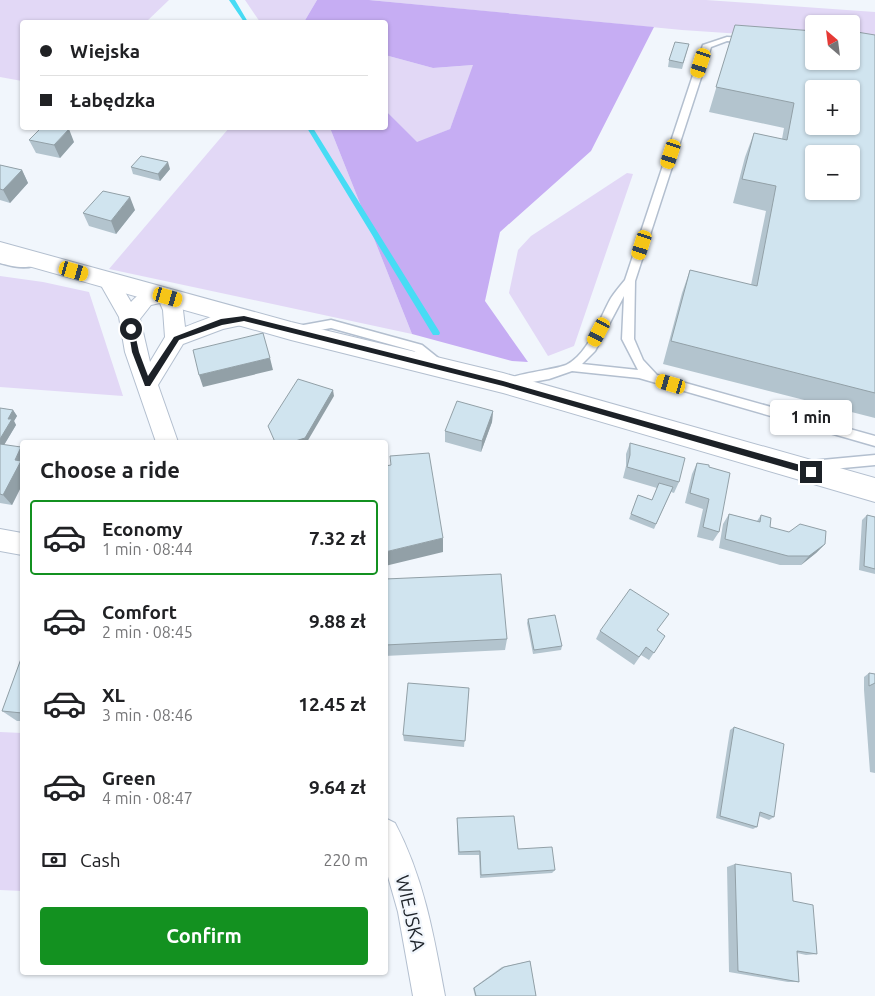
<!DOCTYPE html>
<meta charset="utf-8">
<style>
body{margin:0;font-family:Ubuntu,sans-serif;background:#f2f2f2;color:#202124;height:100vh;display:flex;flex-direction:column;font-size:19px;white-space:nowrap}
*{box-sizing:border-box;margin:0}
p{font-size:16px;color:#757577}
.icon{flex:none;width:28px;height:28px;fill:none;stroke:currentColor;stroke-width:2;stroke-linecap:round;stroke-linejoin:round}
.map{position:relative;flex:1;overflow:hidden}
.side{position:absolute;left:20px;top:440px;width:368px;height:535px;display:flex;flex-direction:column;background:#fff;border-radius:5px;box-shadow:0 1px 4px #0004}
.side>*{flex:none}
.banner{position:absolute;left:20px;top:20px;width:368px;height:110px;border-radius:5px;box-shadow:0 1px 4px #0004;display:grid;align-content:center;height:110px;padding:0 20px;background:#fff}
.needle{width:32px;rotate:332deg}
.tools{position:absolute;left:805px;top:15px;display:grid;gap:10px}
.tools a{display:grid;place-items:center;width:55px;height:55px;border-radius:5px;background:#fff;box-shadow:0 1px 4px #0004;font-size:25px}
.end{position:absolute;width:22px;height:22px;margin:-11px;border:6px solid #1c2127;background:#fff;box-shadow:0 0 0 2px #fff}
.from{border-radius:50%}
.bubble{position:absolute;height:35px;border-radius:5px;background:#fff;box-shadow:0 1px 4px #0004;font-size:16px;font-weight:600;line-height:35px;text-align:center}
.car{position:absolute;width:15px;height:30px;margin:-15px -8px;border-radius:6px;box-shadow:0 0 4px 1px #0007;background:linear-gradient(#f5c518 24%,#345 0 40%,#f5c518 0 76%,#345 0 86%,#f5c518 0)}
.banner b{display:flex;align-items:center;gap:18px;height:48px;font-size:19px}
.banner b+b{border-top:1px solid #e0e0e0}
.banner i{width:12px;height:12px;background:#202124}
ul{padding:0;list-style:none}
li{display:flex;align-items:center;gap:15px;height:75px;margin:0 10px 8px;padding:0 10px;border:2px solid transparent;border-radius:5px}
li div{flex:1}
li b{display:block;font-size:19px}
li em{font-style:normal;font-weight:600}
li.selected{border-color:#139120}
li>.icon{width:45px;height:45px;stroke-width:1.5}
h2{padding:0 20px;font-size:22px;line-height:60px}
.pay{display:flex;align-items:center;gap:12px;height:55px;padding:0 20px;font-size:19px}
.pay p{margin-inline-start:auto}
.action{display:flex;gap:10px;margin-top:auto;padding:10px 20px}
.action a{flex:1;height:58px;border-radius:5px;background:#139120;color:#fff;font-size:20px;font-weight:600;line-height:58px;text-align:center}
.map>svg:first-child{display:block}
.green{fill:#e2d8f6}
.forest{fill:#c6adf3}
.lines{fill:none;stroke-linecap:round;stroke-linejoin:round}
.stream{fill:#47dcf5;fill-rule:evenodd}
.service-casing{stroke:#b3bfcf;stroke-width:3}
.minor-casing{stroke:#b3bfcf;stroke-width:2}
.tertiary-casing{stroke:#b3bfcf;stroke-width:2}
.service{fill:#fff;fill-rule:evenodd}
.minor{fill:#fff;fill-rule:evenodd}
.tertiary{fill:#fff;fill-rule:evenodd}
.wall{fill:#b3c4ce}
.shaded-wall{fill:#92a0a7}
.building{fill:#d0e4ef;stroke:#92a0a7;fill-rule:evenodd}
.route{fill:#1c2127}
.labels{text-anchor:middle;dominant-baseline:central;stroke-width:4.5;stroke-linejoin:round;paint-order:stroke}
.near-street-label{font-size:19px;fill:#1c2127;stroke:#f1f6fc}
</style>
<div class="map">
<svg width="875" height="996" viewBox="0 0 875 996">
<rect width="100%" height="100%" fill="#f1f6fc"/>
<path class="green" d="M0,0h169l-23,22h-124v59l-22,-4z
M245,0h72l-13,22h-44z
M369,0h337l169,12v31l-24,-2v-17h-37v15l-132,-9z
M385,55l48,13 41,-3 -24,64 -33,14 -32,-33z
M229,128h101l82,206 -303,-65z
M627,173l6,1 -59,172 -26,10 -39,-63 9,-43 13,-14z
M0,276l43,6 46,10 34,104 -123,-9z
M0,732l22,1v158l-22,-1z"/>
<path class="forest" d="M317,0h52l285,27 -63,124 -91,81 -15,69 43,61 -16,-1 -100,-27 -82,-206h55v-18l32,32 33,-13 23,-64 -40,3 -48,-13v-33h-81z"/>
<g class="lines">
<path class="stream" d="M229,0h6l13,22h-4z
M307,128h6l126,203 1,2 -1,2h-6z"/>
<g class="service-casing">
<path id="service" d="M727,37l19,1 4,2 -4,2 -19,-1 -16,6 -76,234 -1,58 9,21 14,15 218,61v10l-236,-68 -67,-7 -23,8 -39,7 -6,-4c5,-8 50,-12 62,-17 23,-11 33,-46 45,-67 4,-6 9,-12 14,-18l78,-235zM624,296l-2,43 16,31 -56,-6 13,-13z
M0,255l13,4 21,-1 5,4c-8,9 -29,4 -39,1z
M331,320l91,25 25,20 -6,4 -27,-18 -83,-23 -33,6 -5,-4 5,-4z
M875,455v10l-64,6 -4,-1 -2,-4 2,-4 4,-1z"/>
</g>
<g class="minor-casing">
<path id="minor" d="M108,273l7,2 16,27c11,-13 28,-15 44,-10l8,18 2,17c20,-7 46,-21 66,-14l3,5 -3,5 -28,6 -40,15 -25,41 20,57h-22l-31,-90 -6,-35 -21,-37 3,-5zM160,303l3,7 2,27 -15,25 -10,-43 11,-14z
M0,529l22,4v22l-22,-4z
M385,818l10,5c29,55 39,113 50,173h-32l-15,-84 -13,-46z"/>
</g>
<g class="tertiary-casing">
<path id="tertiary" d="M0,242l291,80 212,51 372,105v24l-372,-109 -212,-53 -291,-82z"/>
</g>
<use href="#service" class="service"/>
<use href="#minor" class="minor"/>
<use href="#tertiary" class="tertiary"/>
</g>
<path class="wall" d="M735,25l79,36 61,-26v383l-212,-54 19,-71 8,-23 61,15 15,-74 -33,-8 12,-46 9,-24 28,6 2,-11 -75,-16z
M689,44l-7,25 -14,-2 1,-7z
M29,140l45,2 -14,16 -24,-5z
M0,165l22,5 6,13 -18,20 -10,-3z
M131,167l39,2 -10,12 -27,-7z
M135,210l-19,24 -27,-8 -6,-13z
M0,408l13,2 4,6 -3,5 2,4 -12,20 18,4v36l-10,20 -12,-2z
M493,411l-1,11 -11,30 -36,-10v-11z
M630,443l49,39 -5,11 -3,-1 -17,37 -25,-10 9,-24 14,5 5,-12 -34,-10 3,-12v-12z
M697,463l12,4 10,65 -6,9 -16,-4 6,-28 -18,-6 7,-29z
M729,514l28,7 4,-6 9,12 55,17 -9,9 -15,12h-21l-61,-17 4,-24z
M867,515l8,2v57l-16,-4 3,-50z
M385,579l122,60 -2,11 -120,6z
M528,619l34,27 -1,4 -28,4 -6,-31z
M600,631h58l7,5 -16,24 -8,-5 -7,10 -38,-26z
M22,656v65h-5l-15,-10z
M869,673l6,1v99l-5,-1 -6,-82v-13z
M469,688l-5,59 -60,-6 -1,-6z
M734,727l40,90 -5,3 -10,-4 -2,11 -4,2 -37,-11 14,-88z
M457,818l61,31 37,21 -3,3 -72,5 -1,-23h-21l-1,-32z
M735,864l58,37 24,53 -11,1 -9,-2 2,29h-11l-59,-10 -2,-105z
M530,961l6,35h-61l-2,-8 29,-21z"/>
<path class="shaded-wall" d="M69,129l5,13 -14,16 -6,-13z
M168,162l2,7 -10,12 -2,-7z
M22,170l6,13 -18,20 -7,-13z
M130,197l5,13 -19,24 -5,-13z
M270,358l3,12 -70,17 -4,-12z
M333,390l1,6 -27,46h-15z
M13,410l4,6 -3,5 2,4 -15,25 -1,-1v-10l8,-20z
M493,411l-1,11 -11,30 1,-11z
M21,447l1,2v36l-10,20 -9,-10 12,-35z
M443,538v14l-58,14v-14z
M825,544l-9,9 -15,12 8,-9z"/>
<path class="building" d="M735,25l79,6v30h37v-30l24,4v358l-204,-52 19,-71 67,16 19,-100 -34,-7 12,-46 33,7 7,-37 -78,-16zM814,89h37v37h-37zM814,154h37v37h-37z
M675,42l14,2 -6,19 -14,-3z
M41,128h22l6,1 -15,16 -25,-5z
M141,156l27,6 -10,12 -27,-7z
M0,165l22,5 -19,20 -3,-1z
M103,191l27,6 -19,24 -28,-8z
M263,333l7,25 -71,17 -6,-25z
M298,379l35,11 -28,48 -13,4h-17l-7,-16z
M457,401l36,10 -11,30 -37,-10z
M0,408l13,2 -5,9h4l-12,20z
M630,443l55,15 -6,24 -52,-15 3,-12z
M0,444l21,3 -6,13 6,1 -18,34 -3,-1z
M429,453l14,85 -58,14v-86l6,-1 -1,-9z
M697,463l12,2v2l21,6 -11,59 -16,-5 6,-28 -19,-6z
M659,483l14,4 -17,37 -25,-10 7,-19 14,5z
M729,514l31,8 1,-7 10,3 -1,9 19,5 11,-8 26,7 -1,13 -16,12h-21l-63,-17z
M867,515l8,2v52l-11,-3z
M501,574l6,65 -122,6v-66z
M630,589l39,25 -12,16 8,6 -11,17 -8,-6 -7,10 -39,-26z
M555,615l7,31 -28,4 -6,-31z
M22,656v57l-20,-2z
M869,673l6,1v9l-6,3z
M408,683l61,5 -4,53 -62,-6z
M734,727l50,17 -10,73 -14,-5 -3,15 -37,-11z
M514,816l4,33 34,-2 3,23 -74,5 -1,-24 -21,1 -2,-34z
M735,864l56,9 2,28 20,4 4,49 -20,-3 2,31 -61,-11z
M530,961l6,35h-60l-2,-8 30,-21z"/>
<path class="route" d="M244,316l259,65 308,87 4,4 -4,3 -308,-89 -259,-65 -22,4 -43,15 -29,46h-5l-13,-34 -4,-25 6,2 5,23 9,24 26,-39 47,-18z"/>
<g class="labels">
<g class="near-street-label">
<text transform="translate(411 913) rotate(77)">WIEJSKA</text>
</g>
</g>
</svg>
<div class="tools">
<a><svg class="needle" viewBox="-14 -14 28 28"><path d="M0-13l5 13h-10z" fill="#e53935"/><path d="M0 13l5-13h-10z" fill="#757577"/></svg></a>
<a>+</a>
<a>−</a>
</div>
<i class="end from" style="left:131px;top:329px"></i>
<i class="end" style="left:811px;top:472px"></i>
<div class="bubble" style="left:770px;top:400px;width:82px">1 min</div>
<i class="car" style="left:701px;top:63px;rotate:198deg"></i>
<i class="car" style="left:671px;top:154px;rotate:198deg"></i>
<i class="car" style="left:642px;top:245px;rotate:198deg"></i>
<i class="car" style="left:74px;top:271px;rotate:106deg"></i>
<i class="car" style="left:168px;top:297px;rotate:106deg"></i>
<i class="car" style="left:599px;top:332px;rotate:208deg"></i>
<i class="car" style="left:671px;top:384px;rotate:286deg"></i>
<div class="banner">
<b><i class="from"></i>Wiejska</b>
<b><i></i>Łabędzka</b>
</div>
<section class="side">
<h2>Choose a ride</h2>
<ul>
<li class="selected"><svg class="icon" aria-label="car" viewBox="0 0 24 24"><path d="M5 17H2v-5l4-1 3-4h7l3 4 3 1v5h-3M9 17h6M6 11h13"/><circle cx="7" cy="17" r="2"/><circle cx="17" cy="17" r="2"/></svg><div><b>Economy</b><p>1 min · 08:44</p></div><em>7.32 zł</em></li>
<li><svg class="icon" aria-label="car" viewBox="0 0 24 24"><path d="M5 17H2v-5l4-1 3-4h7l3 4 3 1v5h-3M9 17h6M6 11h13"/><circle cx="7" cy="17" r="2"/><circle cx="17" cy="17" r="2"/></svg><div><b>Comfort</b><p>2 min · 08:45</p></div><em>9.88 zł</em></li>
<li><svg class="icon" aria-label="car" viewBox="0 0 24 24"><path d="M5 17H2v-5l4-1 3-4h7l3 4 3 1v5h-3M9 17h6M6 11h13"/><circle cx="7" cy="17" r="2"/><circle cx="17" cy="17" r="2"/></svg><div><b>XL</b><p>3 min · 08:46</p></div><em>12.45 zł</em></li>
<li><svg class="icon" aria-label="car" viewBox="0 0 24 24"><path d="M5 17H2v-5l4-1 3-4h7l3 4 3 1v5h-3M9 17h6M6 11h13"/><circle cx="7" cy="17" r="2"/><circle cx="17" cy="17" r="2"/></svg><div><b>Green</b><p>4 min · 08:47</p></div><em>9.64 zł</em></li>
</ul>
<div class="pay"><svg class="icon" aria-label="cash" viewBox="0 0 24 24"><path d="M3 7h18v10H3z"/><circle cx="12" cy="12" r="2"/></svg>Cash<p>220 m</p></div>
<div class="action"><a>Confirm</a></div>
</section>
</div>
